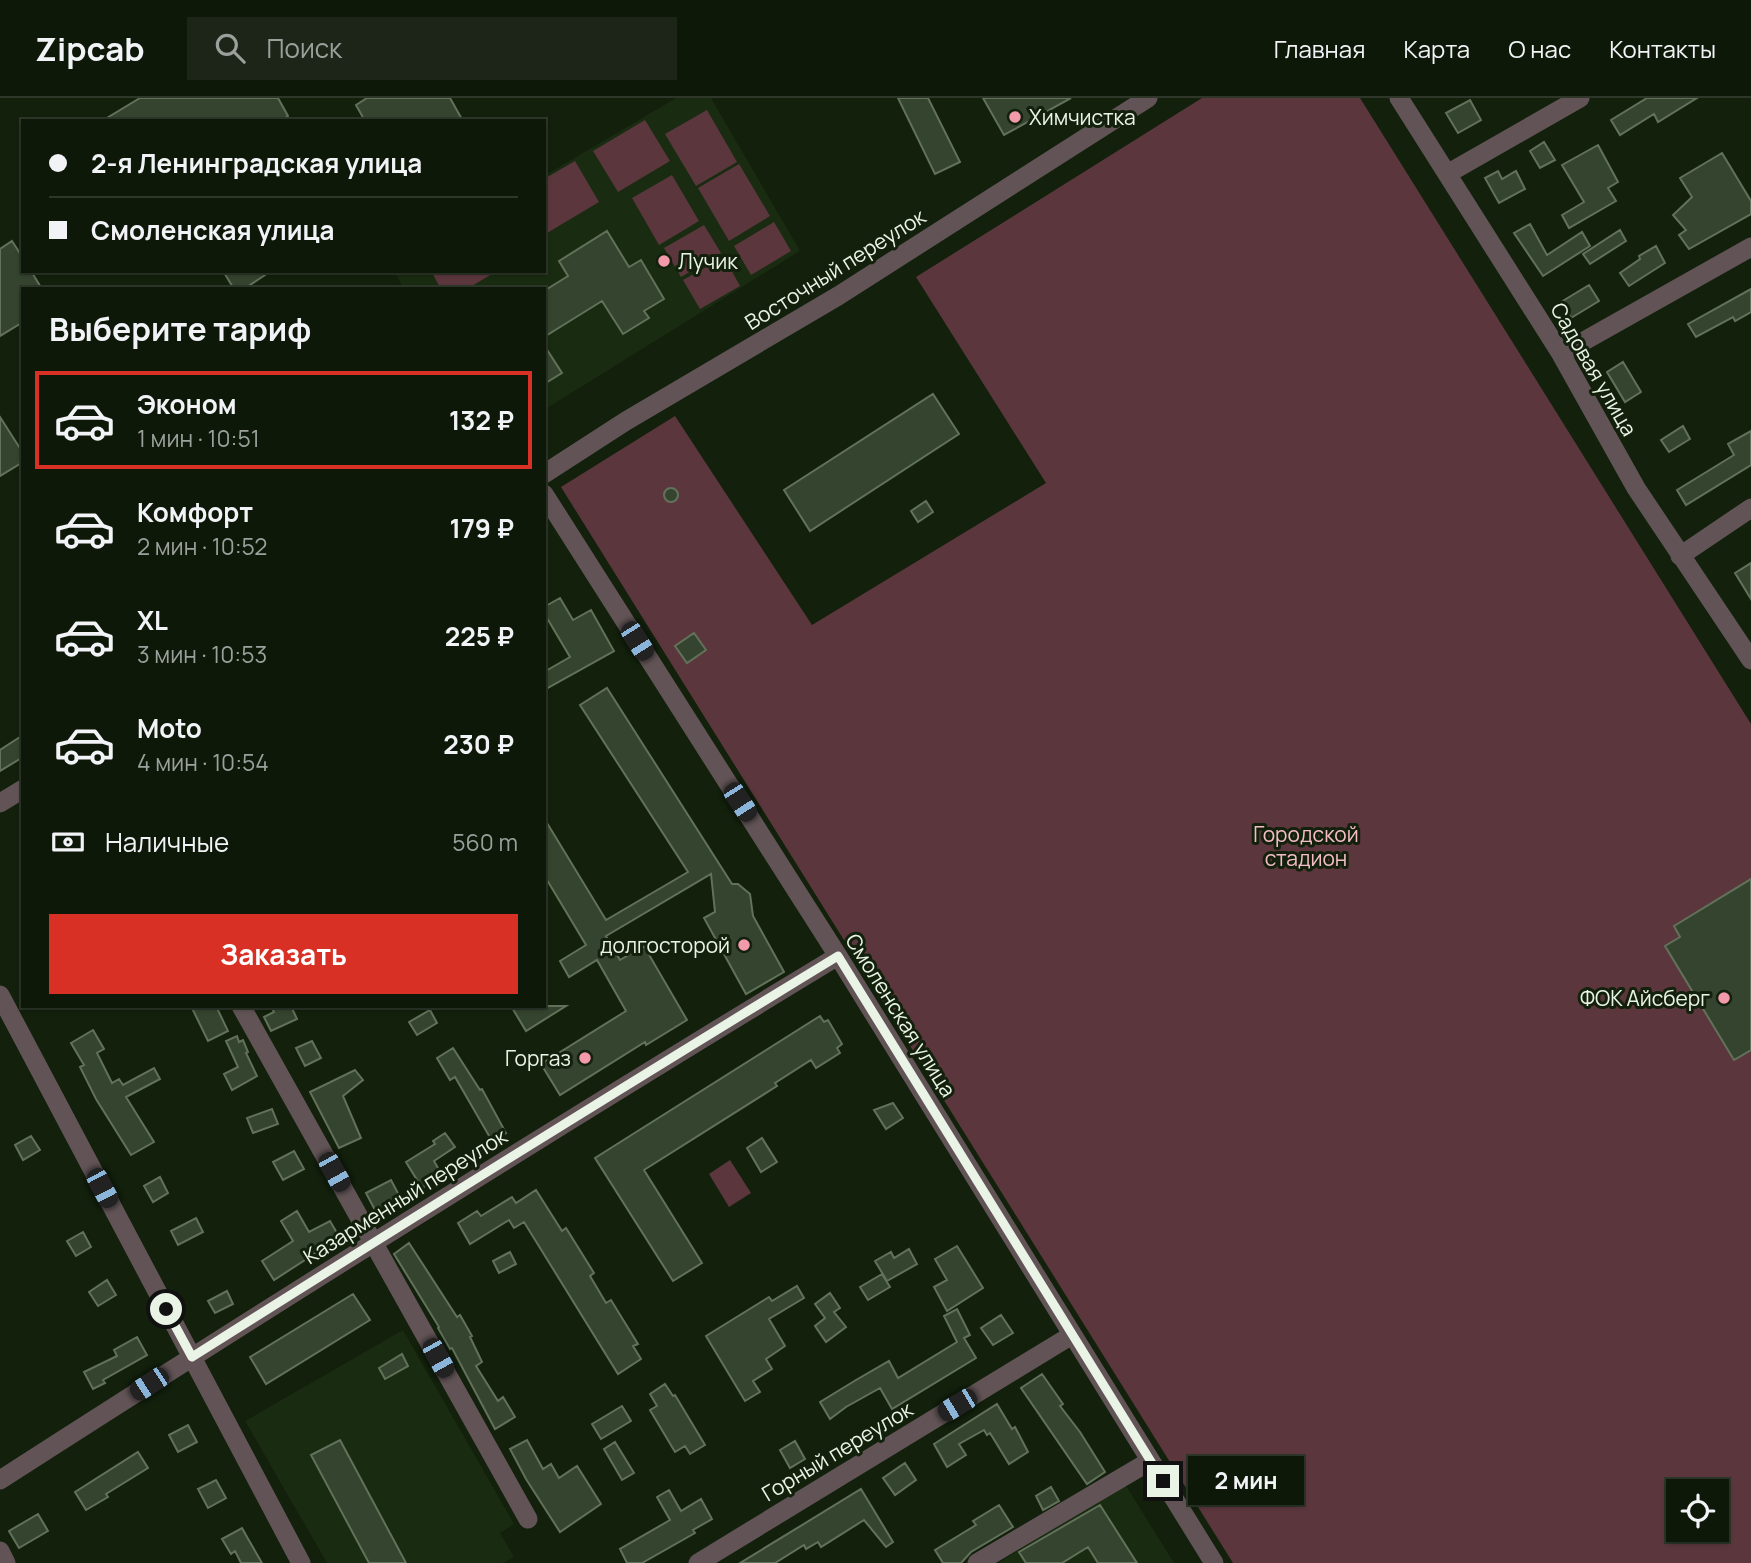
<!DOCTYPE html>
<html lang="ru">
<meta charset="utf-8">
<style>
body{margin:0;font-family:Manrope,sans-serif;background:#1c2517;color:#f1f3f6;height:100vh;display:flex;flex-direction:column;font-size:26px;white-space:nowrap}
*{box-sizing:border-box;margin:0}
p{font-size:23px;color:#9ba09c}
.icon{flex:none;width:38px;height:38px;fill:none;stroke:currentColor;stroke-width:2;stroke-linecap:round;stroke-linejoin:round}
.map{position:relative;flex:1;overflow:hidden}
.panel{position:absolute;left:21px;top:189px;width:525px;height:721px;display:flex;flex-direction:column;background:#0e1809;border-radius:0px;box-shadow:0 2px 5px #0004,0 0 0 2px #2e372a}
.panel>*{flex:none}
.guide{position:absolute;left:21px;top:21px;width:525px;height:154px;border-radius:0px;box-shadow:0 2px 5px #0004,0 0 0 2px #2e372a;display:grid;align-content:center;height:154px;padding:0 28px;background:#0e1809}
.buttons{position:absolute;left:1666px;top:1381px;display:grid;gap:14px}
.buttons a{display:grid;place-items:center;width:63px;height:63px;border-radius:0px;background:#0e1809;box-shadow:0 2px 5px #0004,0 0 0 2px #2e372a;font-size:35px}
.end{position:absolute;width:32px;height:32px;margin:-16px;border:9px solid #eaf4e6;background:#111;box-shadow:0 0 0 4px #111}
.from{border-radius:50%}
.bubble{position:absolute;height:49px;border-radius:0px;background:#0e1809;box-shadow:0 2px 5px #0004,0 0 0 2px #2e372a;font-size:23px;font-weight:700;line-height:49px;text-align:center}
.car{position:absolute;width:21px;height:42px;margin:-21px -10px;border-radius:9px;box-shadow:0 0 5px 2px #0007;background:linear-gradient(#222 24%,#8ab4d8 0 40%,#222 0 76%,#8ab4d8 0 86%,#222 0)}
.guide b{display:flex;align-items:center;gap:24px;height:66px;font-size:26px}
.guide b+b{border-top:2px solid #2e372a}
.guide i{width:18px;height:18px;background:#f1f3f6}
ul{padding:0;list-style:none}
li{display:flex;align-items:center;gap:21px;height:98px;margin:0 14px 10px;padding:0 14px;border:4px solid transparent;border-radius:0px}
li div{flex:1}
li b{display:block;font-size:26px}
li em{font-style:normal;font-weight:700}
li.active{border-color:#d93025}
li>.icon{width:63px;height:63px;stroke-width:1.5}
h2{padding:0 28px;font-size:32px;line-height:84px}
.pay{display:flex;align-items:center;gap:18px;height:77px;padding:0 28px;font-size:26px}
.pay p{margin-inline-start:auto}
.button{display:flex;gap:14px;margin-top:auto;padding:14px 28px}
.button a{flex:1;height:80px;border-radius:0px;background:#d93025;color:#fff;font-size:28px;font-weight:700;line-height:80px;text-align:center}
header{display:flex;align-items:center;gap:42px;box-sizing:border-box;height:98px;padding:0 35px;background:#0e1809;border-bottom:2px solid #2e372a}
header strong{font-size:33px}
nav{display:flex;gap:38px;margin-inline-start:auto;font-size:24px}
.search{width:490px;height:63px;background:#1c2517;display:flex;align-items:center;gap:18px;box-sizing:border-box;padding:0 24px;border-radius:0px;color:#9ba09c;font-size:26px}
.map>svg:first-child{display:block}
.built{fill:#192b10}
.green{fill:#5b373d;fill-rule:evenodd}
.building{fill:#34442e;stroke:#62725a;stroke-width:2}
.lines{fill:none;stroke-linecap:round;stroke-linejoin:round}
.minor{stroke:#625456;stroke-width:19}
.route{stroke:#eaf4e6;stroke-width:9}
.poi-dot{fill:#f39aaa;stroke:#12200c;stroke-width:2.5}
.labels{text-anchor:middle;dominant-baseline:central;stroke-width:6;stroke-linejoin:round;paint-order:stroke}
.poi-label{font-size:21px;fill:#eaf4e6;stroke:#12200c;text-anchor:end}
.street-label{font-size:21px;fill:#eaf4e6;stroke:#12200c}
.park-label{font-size:21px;fill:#f5bdc6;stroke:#12200c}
</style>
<header>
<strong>Zipcab</strong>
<div class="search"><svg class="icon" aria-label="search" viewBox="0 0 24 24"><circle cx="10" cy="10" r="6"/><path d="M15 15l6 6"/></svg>Поиск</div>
<nav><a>Главная</a><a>Карта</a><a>О нас</a><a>Контакты</a></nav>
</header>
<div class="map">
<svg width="1751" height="1465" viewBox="0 0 1751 1465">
<rect width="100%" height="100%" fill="#12200c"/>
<path class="built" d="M676,0h35l89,153 -256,159v-121h-140l-10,-18h150v-95z
M403,1232l111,194 -14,9 14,24 -11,6h-176l-82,-142z
M1125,1386l49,79h-176z"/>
<path class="green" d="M1202,0h158l391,626v839h-518l-672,-1076 114,-71 137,209 234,-142 -130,-206zM1678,1393h39v39h-39z
M707,12l30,52 -41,24 -31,-52z
M645,22l25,41 -52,31 -25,-41z
M575,63l24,41 -52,31 -3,-5v-49z
M739,66l31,52 -41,25 -31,-53z
M672,77l27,46 -40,24 -27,-47z
M774,124l17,29 -40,24 -17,-29z
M704,127l17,28 -40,24 -17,-29z
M724,159l16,29 -40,23 -17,-29z
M431,173h66l-30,18h-26z
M730,1062l21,33 -22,14 -20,-33z"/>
<path class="building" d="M140,0h138l10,18 -8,5h-178z
M367,0h83l13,23h-98l-9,-16z
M898,0h30l32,64 -25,12z
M983,0h88l-67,37z
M1647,0h50l-39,24 -4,-8 -34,21 -9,-15z
M1470,2l11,20 -23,13 -12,-20z
M1544,44l11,18 -15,8 -10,-17z
M1598,47l20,37 -10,6 8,13 -47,27 -7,-13 22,-13 -22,-37z
M1722,55l29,48v13l-62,35 -10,-14 7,-5 -13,-15 19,-18 -12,-19z
M1498,73l4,8 14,-8 9,18 -26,14 -14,-25z
M1530,126l17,31 35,-23 8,14 -47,30 -29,-43z
M1620,132l6,11 -36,23 -7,-10z
M607,133l22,36 12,-7 23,39 -20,12 5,7 -26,16 -21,-33 -58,36v-46l24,-15 -9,-15z
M12,143l11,17v13h8l11,18h-19v33l-23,14v-87z
M1656,148l9,17 -36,23 -9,-13 20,-14 -1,-3z
M223,173h48l-27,18h-10z
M1589,187l10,16 -28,17 -10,-16z
M1751,191v23l-16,9 -2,-4 -37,20 -8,-13z
M544,247l18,28 -18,11z
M1623,264l18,30 -16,10 -18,-30z
M933,296l26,40 -149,97 -26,-41z
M0,319l23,36v9l-23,14z
M1683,328l7,13 -21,13 -8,-12z
M1751,333v34l-65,40 -9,-15 57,-35 -6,-11z
M664 397a7 7 0 1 1 14 0a7 7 0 1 1-14 0Z
M926,403l7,11 -15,10 -7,-11z
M1751,465v36l-16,-26z
M560,500l13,22 18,-10 23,41 -70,39v-18l26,-15 -26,-44v-6z
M694,535l12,17 -19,13 -12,-17z
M607,590l125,196h6l12,10 3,22 31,56 -38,22 -42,-76 11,-6 -4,-38 -105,62 14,24 24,-14 43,74 -41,25 -1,-3 -85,53 -19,-31 85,-53 -29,-51 -28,17 -9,-16 26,-16 -42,-70v-57l62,102 82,-48 -108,-167z
M23,637v22l-23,14v-21z
M1751,781v171l-17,10 -69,-114 15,-9 -6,-11z
M191,908h25l12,25 -20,10z
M271,908h20l6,13 -26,12 -7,-14 10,-5z
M511,908h55l-40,25z
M430,912l7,13 -20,12 -8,-13z
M820,918l4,6 4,-2 14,24 -5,4 3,5 -24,15 -5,-8 -36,23 2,3 -133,84 58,93 -29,18 -78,-123z
M93,932l11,19 -7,4 15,30 7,-4 4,6 31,-17 6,11 -34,18 28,45 -23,13 -35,-56 -16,-32 4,-2 -13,-22z
M237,938l2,6 4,-2 5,12 -2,1 11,23 -25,14 -8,-16 14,-7 -12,-26z
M312,943l9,17 -16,8 -9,-18z
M453,950l27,42 2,-1 24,44 -14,8 -37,-64 -5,3 -13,-22z
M355,972l8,10 -20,16 18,42 -22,10 -29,-56z
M893,1005l10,15 -17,11 -12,-19z
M272,1011l6,15 -25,9 -6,-15z
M445,1035l10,14 -21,14 8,14 -20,13 -16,-26 29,-18 -2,-3z
M31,1038l9,14 -17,10 -8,-15z
M762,1040l15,24 -16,10 -14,-24z
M294,1053l10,18 -21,11 -10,-18z
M160,1079l8,16 -15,9 -9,-16z
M391,1082l11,21 -25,13 -11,-21z
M536,1092l26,41 4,-3 28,45 -4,3 16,27 5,-3 27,44 -5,2 8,13 -23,15 -94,-152 -10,6 -5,-8 -39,24 -12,-21 19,-12 4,5 31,-19 4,6z
M297,1113l12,21 21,-11 10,17 -25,13 1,2 -42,27 -12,-19 31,-20 -12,-20z
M196,1120l7,14 -25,13 -7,-14z
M83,1134l8,15 -15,9 -9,-15z
M409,1145l48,74 3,-2 12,21 -2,1 12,25 -6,4 22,35 5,-4 12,20 -20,12 -43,-81 -2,1 -12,-21 1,-1 -45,-73z
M957,1148l26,42 -36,23 -13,-24 13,-7 -12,-21z
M909,1151l8,15 -30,17 -12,-20 16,-9 3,6z
M510,1154l6,12 -17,9 -6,-12z
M882,1176l8,13 -22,13 -8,-13z
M107,1182l9,15 -18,11 -9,-14z
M797,1188l7,12 -35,21 16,27 -19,13 6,10 -19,12 7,11 -15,9 -39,-65 63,-39 3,4z
M227,1193l6,13 -18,9 -7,-12z
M830,1195l10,15 -6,4 12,15 -20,15 -11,-16 10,-8 -10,-14z
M353,1196l17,26 -104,64 -16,-27z
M957,1211l13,26 -6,3 12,20 -84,51 -12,-21 -34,19 -16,12 -10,-17 36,-22 33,-19 9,17 59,-36 -13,-26z
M1001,1217l12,18 -20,12 -12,-17z
M137,1239l10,18 -44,25 2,3 -12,6 -9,-17 33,-16 -3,-6z
M402,1256l6,12 -23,13 -6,-11z
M1042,1276l21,30 -3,2 20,26 25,40 -18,12 -66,-96z
M665,1286l8,12 2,-1 30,50 -15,9 -5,-8 -10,6 -25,-42 7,-4 -7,-12z
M997,1306l15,25 3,-2 13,25 -19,12 -19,-31 -3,2 -3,-5 -25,14 7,11 -19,12 -13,-23z
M622,1308l9,15 -30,18 -9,-15z
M188,1327l9,17 -19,10 -9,-17z
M340,1342l66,123h-37l-58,-108z
M527,1342l16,29 8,-5 8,14 18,-12 24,38 -41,28 -34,-53 -16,-30z
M795,1343l10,18 -15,9 -10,-18z
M615,1344l19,31 -12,7 -18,-31z
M138,1354l10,16 -42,26 2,3 -22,13 -11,-18z
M905,1365l11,17 -21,15 -12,-17z
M216,1382l10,18 -18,10 -10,-19z
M1051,1389l8,14 -16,9 -7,-14z
M861,1391l32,53 -7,5 -22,-27 -43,27 -3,-5 -12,7 -2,-4 -29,18h-35z
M669,1392l12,21 20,-12 11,20 -19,11 2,3 -53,30h-15l-7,-14 50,-29 -13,-23z
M999,1407l14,22 -42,25 -10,11h-18l-8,-13 41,-25 -3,-4z
M1100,1407l37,58h-39l-10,-16 -26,16h-36l-7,-11z
M38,1416l10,17 -29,17 -10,-17z
M242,1430l5,9 15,26h-21l-6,-12 -4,3 -9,-15z"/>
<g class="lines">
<path class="minor" d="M1399,0l162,256 75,134 115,172
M1447,76l133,-76
M1561,256l190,-107
M544,376l82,-53 212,-125 310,-198
M544,396l294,462 376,607
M1680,458l71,-48
M0,705l23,-14
M0,897l301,568
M241,908l287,513
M0,1382c277,-178 556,-353 838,-524
M0,1453l6,12
M698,1465l374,-228
M977,1465l173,-102"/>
</g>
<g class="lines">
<path class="route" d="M166,1211l26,48c214,-135 429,-269 646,-401l325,525"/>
</g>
<g class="poi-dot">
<circle cx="1015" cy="19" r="7"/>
<circle cx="664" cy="163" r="7"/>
<circle cx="744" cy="847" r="7"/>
<circle cx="1724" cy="900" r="7"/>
<circle cx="585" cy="960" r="7"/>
</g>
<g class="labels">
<g class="poi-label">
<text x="1029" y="19" text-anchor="start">Химчистка</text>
<text x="678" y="163" text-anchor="start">Лучик</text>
<text x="730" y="847">долгосторой</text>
<text x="1710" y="900">ФОК Айсберг</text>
<text x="571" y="960">Горгаз</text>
</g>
<g class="street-label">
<text transform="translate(835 171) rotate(-32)">Восточный переулок</text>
<text transform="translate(1594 271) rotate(60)">Садовая улица</text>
<text transform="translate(901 917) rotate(58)">Смоленская улица</text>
<text transform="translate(405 1098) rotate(-32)">Казарменный переулок</text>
<text transform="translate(837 1353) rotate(-31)">Горный переулок</text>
</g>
<g class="park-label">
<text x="1306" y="736">Городской<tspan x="1306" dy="24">стадион</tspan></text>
</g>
</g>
</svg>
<div class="buttons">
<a><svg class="icon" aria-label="locate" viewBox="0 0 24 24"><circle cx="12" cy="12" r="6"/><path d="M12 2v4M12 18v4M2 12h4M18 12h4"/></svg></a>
</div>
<i class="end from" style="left:166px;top:1211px"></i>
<i class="end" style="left:1163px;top:1383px"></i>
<div class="bubble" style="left:1188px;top:1358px;width:116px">2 мин</div>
<i class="car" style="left:637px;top:543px;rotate:148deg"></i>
<i class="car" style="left:740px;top:704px;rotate:147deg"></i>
<i class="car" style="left:334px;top:1074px;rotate:151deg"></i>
<i class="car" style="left:102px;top:1090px;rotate:152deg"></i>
<i class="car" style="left:438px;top:1260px;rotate:151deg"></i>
<i class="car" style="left:149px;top:1286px;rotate:237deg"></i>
<i class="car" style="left:957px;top:1307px;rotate:239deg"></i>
<div class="guide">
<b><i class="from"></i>2-я Ленинградская улица</b>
<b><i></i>Смоленская улица</b>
</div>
<section class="panel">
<h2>Выберите тариф</h2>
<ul>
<li class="active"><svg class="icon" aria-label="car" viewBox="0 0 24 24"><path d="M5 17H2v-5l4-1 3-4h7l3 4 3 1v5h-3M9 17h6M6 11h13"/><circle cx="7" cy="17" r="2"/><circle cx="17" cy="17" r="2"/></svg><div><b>Эконом</b><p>1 мин · 10:51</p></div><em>132 ₽</em></li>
<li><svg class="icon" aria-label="car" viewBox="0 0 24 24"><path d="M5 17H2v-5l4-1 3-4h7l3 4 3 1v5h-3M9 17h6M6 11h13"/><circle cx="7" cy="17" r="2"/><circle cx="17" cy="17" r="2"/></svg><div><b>Комфорт</b><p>2 мин · 10:52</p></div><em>179 ₽</em></li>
<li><svg class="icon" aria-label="car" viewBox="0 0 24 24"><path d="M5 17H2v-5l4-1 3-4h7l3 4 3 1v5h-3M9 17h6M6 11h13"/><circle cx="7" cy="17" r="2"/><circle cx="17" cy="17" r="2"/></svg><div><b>XL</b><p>3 мин · 10:53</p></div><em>225 ₽</em></li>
<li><svg class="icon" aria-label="car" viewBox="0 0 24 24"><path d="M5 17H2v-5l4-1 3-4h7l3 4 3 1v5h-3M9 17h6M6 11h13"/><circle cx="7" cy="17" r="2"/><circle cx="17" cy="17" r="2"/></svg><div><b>Moto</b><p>4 мин · 10:54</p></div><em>230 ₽</em></li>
</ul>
<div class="pay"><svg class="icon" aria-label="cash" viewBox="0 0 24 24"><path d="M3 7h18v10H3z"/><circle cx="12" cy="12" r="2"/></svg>Наличные<p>560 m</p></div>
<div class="button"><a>Заказать</a></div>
</section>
</div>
